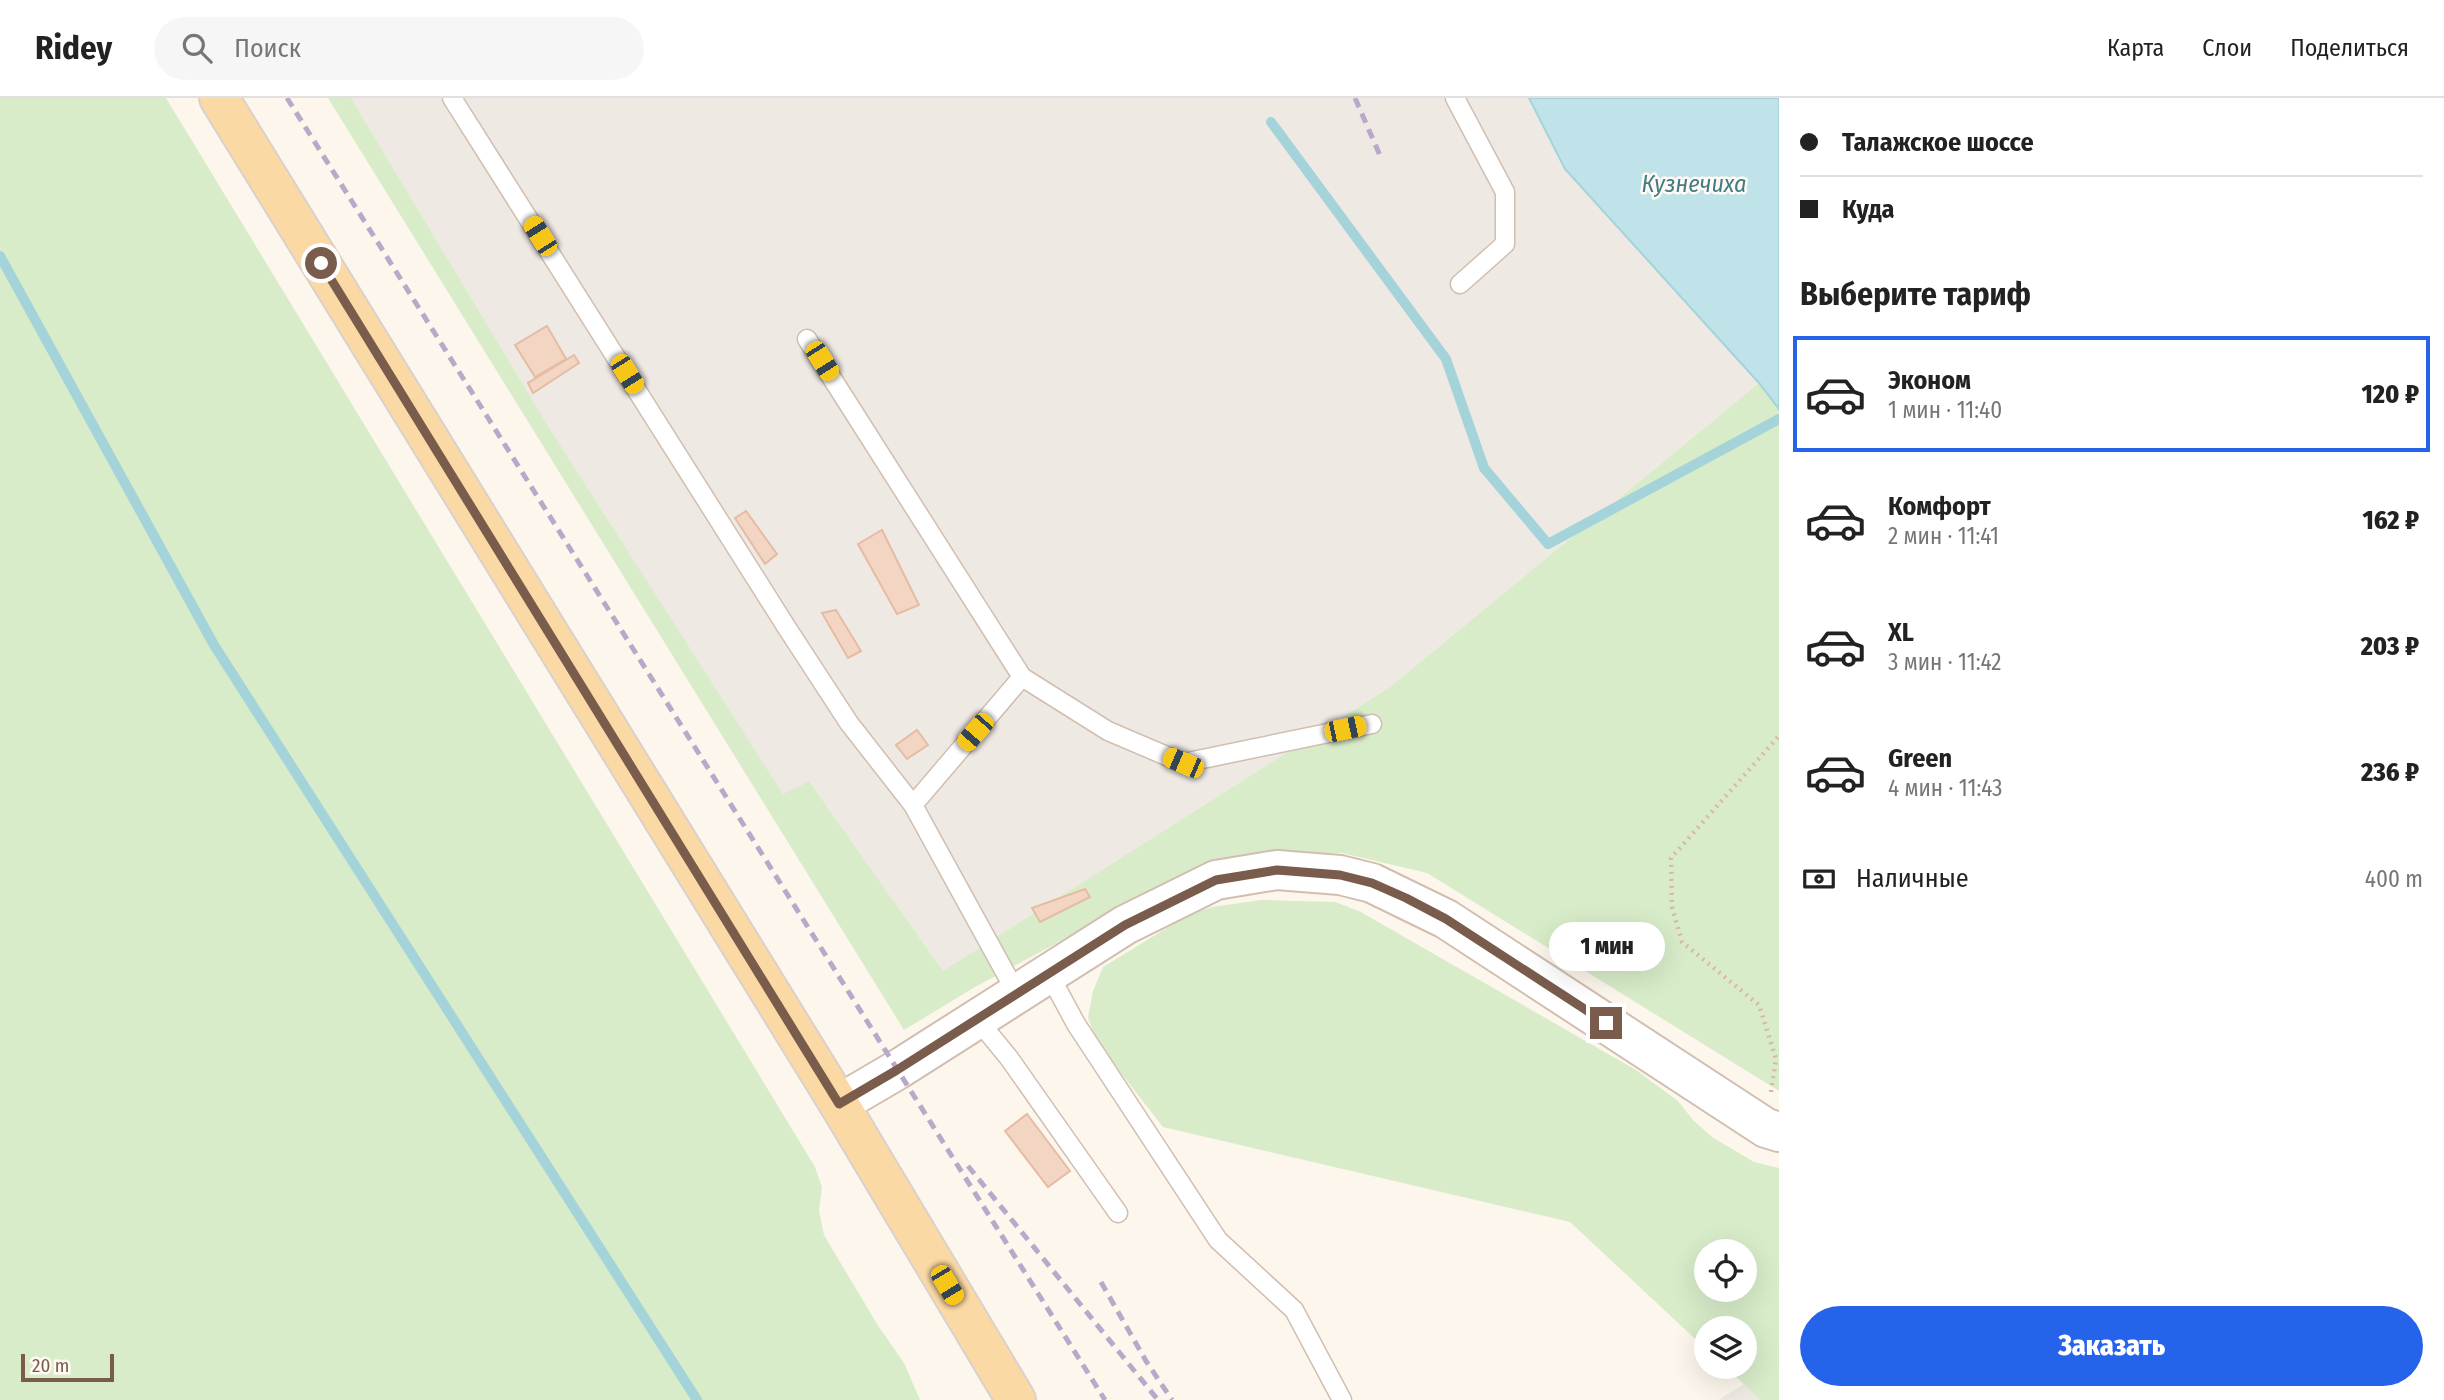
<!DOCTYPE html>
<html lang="ru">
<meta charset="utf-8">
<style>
body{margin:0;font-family:"Fira Sans Condensed",sans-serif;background:#f6f6f6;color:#222;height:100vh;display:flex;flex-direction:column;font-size:26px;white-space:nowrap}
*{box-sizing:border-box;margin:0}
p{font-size:23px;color:#767676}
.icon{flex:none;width:38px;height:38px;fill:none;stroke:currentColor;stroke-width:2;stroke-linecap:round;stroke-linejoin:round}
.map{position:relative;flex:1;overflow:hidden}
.panel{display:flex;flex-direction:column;background:#fff;width:665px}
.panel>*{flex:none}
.banner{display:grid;align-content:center;height:154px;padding:0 21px;background:#fff}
.buttons{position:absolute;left:1694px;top:1141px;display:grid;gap:14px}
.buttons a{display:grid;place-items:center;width:63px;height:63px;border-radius:50%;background:#fff;box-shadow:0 7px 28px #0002;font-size:35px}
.scale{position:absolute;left:21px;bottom:18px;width:93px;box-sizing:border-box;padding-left:7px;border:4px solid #7a5c4d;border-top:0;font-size:19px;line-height:24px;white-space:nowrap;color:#7a5c4d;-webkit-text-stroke:5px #fffaf3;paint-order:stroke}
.end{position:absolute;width:32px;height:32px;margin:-16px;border:9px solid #7a5c4d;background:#fff;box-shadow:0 0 0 4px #fff}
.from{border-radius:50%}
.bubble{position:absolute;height:49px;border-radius:24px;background:#fff;box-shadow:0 7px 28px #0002;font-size:23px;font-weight:800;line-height:49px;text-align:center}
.car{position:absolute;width:21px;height:42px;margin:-21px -10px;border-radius:9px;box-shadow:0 0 5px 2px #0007;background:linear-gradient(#f5c518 24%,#345 0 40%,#f5c518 0 76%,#345 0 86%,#f5c518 0)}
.banner b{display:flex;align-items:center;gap:24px;height:66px;font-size:26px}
.banner b+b{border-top:2px solid #e0e0e0}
.banner i{width:18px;height:18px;background:#222}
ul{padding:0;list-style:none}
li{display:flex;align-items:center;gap:21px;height:116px;margin:0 14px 10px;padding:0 7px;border:4px solid transparent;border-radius:0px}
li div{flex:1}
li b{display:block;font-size:26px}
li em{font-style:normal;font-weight:800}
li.on{border-color:#2563eb}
li>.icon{width:63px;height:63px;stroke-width:1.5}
h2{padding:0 21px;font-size:32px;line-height:84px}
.pay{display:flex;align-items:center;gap:18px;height:77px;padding:0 21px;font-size:26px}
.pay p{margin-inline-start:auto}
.primary-button{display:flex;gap:14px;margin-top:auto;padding:14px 21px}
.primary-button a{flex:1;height:80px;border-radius:42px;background:#2563eb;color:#fff;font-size:28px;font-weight:800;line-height:80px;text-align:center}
header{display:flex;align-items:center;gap:42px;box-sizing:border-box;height:98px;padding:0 35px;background:#fff;border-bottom:2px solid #e0e0e0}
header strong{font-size:33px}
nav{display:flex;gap:38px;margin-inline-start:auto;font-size:24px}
.search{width:490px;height:63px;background:#f6f6f6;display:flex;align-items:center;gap:18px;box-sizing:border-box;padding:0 24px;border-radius:38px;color:#767676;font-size:26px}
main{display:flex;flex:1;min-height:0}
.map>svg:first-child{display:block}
.industrial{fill:#efe9e4}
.green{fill:#d8ecc9;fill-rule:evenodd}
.water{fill:#bfe3e8;stroke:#a5d3da;stroke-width:2}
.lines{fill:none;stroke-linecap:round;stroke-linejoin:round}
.stream{stroke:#a5d3da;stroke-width:10}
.building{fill:#f3d5c3;stroke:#e6bba3;stroke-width:2}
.service-casing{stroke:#d1beb0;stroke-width:21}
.tertiary-casing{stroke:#d1beb0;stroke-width:42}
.primary-casing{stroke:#dad1cd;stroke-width:42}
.path{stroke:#d9b8a5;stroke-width:4.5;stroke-dasharray:2 5;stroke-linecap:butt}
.service{stroke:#fff;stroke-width:18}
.tertiary{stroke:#fff;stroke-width:38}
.primary{stroke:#fbd9a5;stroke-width:38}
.rail{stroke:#b9a8c9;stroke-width:5;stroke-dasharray:10 7;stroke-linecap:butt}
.route{stroke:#7a5c4d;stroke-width:9}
.labels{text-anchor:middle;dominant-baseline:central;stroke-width:5;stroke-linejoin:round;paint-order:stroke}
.water-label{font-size:24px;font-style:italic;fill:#437c86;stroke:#fffaf3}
</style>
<header>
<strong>Ridey</strong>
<div class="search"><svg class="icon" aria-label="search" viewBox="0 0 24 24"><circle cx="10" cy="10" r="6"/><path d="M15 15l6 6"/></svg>Поиск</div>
<nav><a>Карта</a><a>Слои</a><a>Поделиться</a></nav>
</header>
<main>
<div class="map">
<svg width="1779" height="1302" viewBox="0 0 1779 1302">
<rect width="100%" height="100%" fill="#fdf6ec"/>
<path class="industrial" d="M351,0h1178l36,71 194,214 -369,304 -447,284 -134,-190 -26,14 -233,-366z
M1779,1265v37h-61z"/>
<path class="green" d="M0,0h166l649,1069 7,20 -3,24 5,24 53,89 27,39 16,37h-920z
M328,0h23l199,331 233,365 26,-13 134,190 447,-284 369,-304 20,26v682l-352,-218 -85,-20 -86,1 -125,49 -156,84 -71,43z
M1261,802l74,2 24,9 277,159 42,31 15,19 19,17 42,25 25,6v232h-18l-36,-33h20v-39h-39v21l-136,-127 -407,-95 -67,-86 -8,-24 5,-26 10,-24 85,-52 24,-8zM1706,1153h39v39h-39z"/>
<path class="water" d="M1529,0h250v311l-20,-26 -194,-214z"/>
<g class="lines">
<path class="stream" d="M1271,24l175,237 38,109 64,76 231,-125
M0,158l214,389 483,755"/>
</g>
<path class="building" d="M547,228l19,33 -31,18 -20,-32z
M574,257l5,8 -46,30 -5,-10z
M746,413l31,43 -12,10 -30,-46z
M882,432l37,75 -22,9 -39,-70z
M836,512l25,41 -13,7 -26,-45z
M917,632l11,15 -21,14 -11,-14z
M1085,791l5,8 -50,25 -8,-14z
M1027,1016l43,57 -22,16 -43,-56z"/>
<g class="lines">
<g class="service-casing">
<path id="service" d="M452,0l335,530 62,95 64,82 104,189
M1455,0l50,94v52l-45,40
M807,241l215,338 -109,128
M1022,579l86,54 75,32 189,-39
M1049,876l27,50 142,216 76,70 48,90
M977,921l32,39 109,155"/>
</g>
<g class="tertiary-casing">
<path id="tertiary" d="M839,1006l58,-34 228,-145 91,-45 61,-10 63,5 32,8 74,36 320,209 13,4"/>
</g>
<g class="primary-casing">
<path id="primary" d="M219,0l620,1006 177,296"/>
</g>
<path class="path" d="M1771,994l5,-33 -17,-54 -77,-63 -10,-35 -1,-49 108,-122"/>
<use href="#service" class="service"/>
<use href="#tertiary" class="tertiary"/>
<use href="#primary" class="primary"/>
<path class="rail" d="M287,0l818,1302
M1355,0l27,62
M968,1068l190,234
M1101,1184l45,79 26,39"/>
</g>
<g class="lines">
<path class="route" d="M321,165l518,841 58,-34 228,-145 91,-45 61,-10 63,5 32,8 34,15 40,21 160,104"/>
</g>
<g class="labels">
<g class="water-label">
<text x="1694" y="86">Кузнечиха</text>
</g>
</g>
</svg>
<div class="buttons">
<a><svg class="icon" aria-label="locate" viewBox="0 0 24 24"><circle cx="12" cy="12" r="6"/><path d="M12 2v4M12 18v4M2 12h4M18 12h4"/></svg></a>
<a><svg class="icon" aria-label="layers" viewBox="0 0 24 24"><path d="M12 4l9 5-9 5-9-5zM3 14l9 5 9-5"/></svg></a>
</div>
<div class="scale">20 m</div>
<i class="end from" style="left:321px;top:165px"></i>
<i class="end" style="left:1606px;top:925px"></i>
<div class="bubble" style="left:1549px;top:824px;width:116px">1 мин</div>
<i class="car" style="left:540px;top:138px;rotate:328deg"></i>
<i class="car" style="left:822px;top:263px;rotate:148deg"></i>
<i class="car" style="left:627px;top:276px;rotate:148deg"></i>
<i class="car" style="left:1345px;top:631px;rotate:78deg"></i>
<i class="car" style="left:975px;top:634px;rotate:221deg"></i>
<i class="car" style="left:1183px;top:665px;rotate:293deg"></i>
<i class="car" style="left:947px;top:1187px;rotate:149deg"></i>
</div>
<section class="panel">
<div class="banner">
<b><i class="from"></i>Талажское шоссе</b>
<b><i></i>Куда</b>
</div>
<h2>Выберите тариф</h2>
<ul>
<li class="on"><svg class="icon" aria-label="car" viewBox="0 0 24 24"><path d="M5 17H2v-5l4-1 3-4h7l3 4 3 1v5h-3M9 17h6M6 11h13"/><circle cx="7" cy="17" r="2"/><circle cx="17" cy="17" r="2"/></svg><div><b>Эконом</b><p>1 мин · 11:40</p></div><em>120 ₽</em></li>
<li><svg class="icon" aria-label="car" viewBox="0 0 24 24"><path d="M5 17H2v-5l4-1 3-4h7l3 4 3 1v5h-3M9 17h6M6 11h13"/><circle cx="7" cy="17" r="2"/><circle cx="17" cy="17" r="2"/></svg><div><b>Комфорт</b><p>2 мин · 11:41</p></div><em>162 ₽</em></li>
<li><svg class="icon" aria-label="car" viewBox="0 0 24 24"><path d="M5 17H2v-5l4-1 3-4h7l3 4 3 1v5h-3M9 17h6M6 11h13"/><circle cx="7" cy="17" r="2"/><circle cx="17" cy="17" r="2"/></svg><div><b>XL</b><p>3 мин · 11:42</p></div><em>203 ₽</em></li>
<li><svg class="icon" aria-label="car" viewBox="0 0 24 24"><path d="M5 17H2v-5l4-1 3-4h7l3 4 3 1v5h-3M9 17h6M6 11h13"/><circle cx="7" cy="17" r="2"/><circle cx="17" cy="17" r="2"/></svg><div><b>Green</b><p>4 мин · 11:43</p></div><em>236 ₽</em></li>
</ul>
<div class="pay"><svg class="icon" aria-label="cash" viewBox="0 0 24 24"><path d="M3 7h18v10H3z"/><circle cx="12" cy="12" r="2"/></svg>Наличные<p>400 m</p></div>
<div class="primary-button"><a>Заказать</a></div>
</section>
</main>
